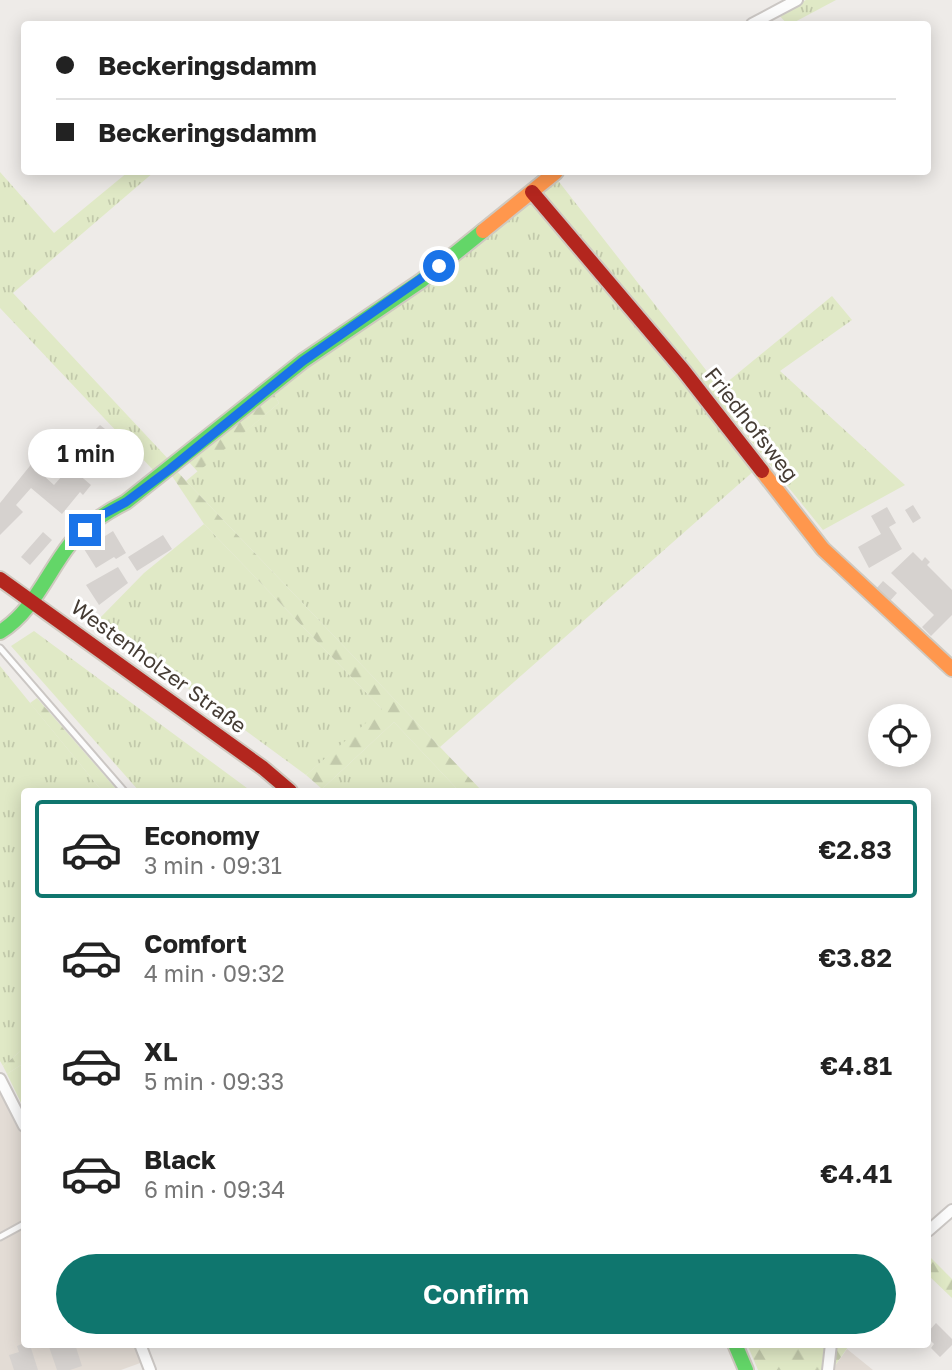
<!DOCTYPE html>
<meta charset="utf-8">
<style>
body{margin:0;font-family:"Golos Text",sans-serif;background:#f6f6f6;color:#222;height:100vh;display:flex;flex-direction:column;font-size:26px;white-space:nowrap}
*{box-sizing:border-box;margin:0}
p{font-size:23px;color:#767676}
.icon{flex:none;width:38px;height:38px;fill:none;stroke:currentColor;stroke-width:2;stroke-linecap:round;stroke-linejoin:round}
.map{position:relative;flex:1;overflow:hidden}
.details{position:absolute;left:21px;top:788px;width:910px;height:560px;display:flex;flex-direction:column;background:#fff;border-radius:7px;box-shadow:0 4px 18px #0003}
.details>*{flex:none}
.hud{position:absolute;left:21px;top:21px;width:910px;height:154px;border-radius:7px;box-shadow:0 4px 18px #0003;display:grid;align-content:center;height:154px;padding:0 35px;background:#fff}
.buttons{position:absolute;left:868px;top:704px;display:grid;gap:14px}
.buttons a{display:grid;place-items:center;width:63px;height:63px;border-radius:50%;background:#fff;box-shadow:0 4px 18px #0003;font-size:35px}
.end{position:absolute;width:32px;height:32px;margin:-16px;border:9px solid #1a73e8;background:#fff;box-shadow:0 0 0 4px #fff}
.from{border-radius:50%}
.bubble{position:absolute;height:49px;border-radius:24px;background:#fff;box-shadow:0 4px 18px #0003;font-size:23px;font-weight:600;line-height:49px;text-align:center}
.hud b{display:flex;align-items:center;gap:24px;height:66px;font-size:26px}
.hud b+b{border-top:2px solid #e0e0e0}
.hud i{width:18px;height:18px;background:#222}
ul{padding:12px 0 0;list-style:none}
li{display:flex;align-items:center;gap:21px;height:98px;margin:0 14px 10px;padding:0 21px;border:4px solid transparent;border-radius:7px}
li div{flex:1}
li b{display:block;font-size:26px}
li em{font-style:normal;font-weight:600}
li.on{border-color:#0f766e}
li>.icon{width:63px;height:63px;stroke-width:1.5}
.primary-button{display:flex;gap:14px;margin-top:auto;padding:14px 35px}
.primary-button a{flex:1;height:80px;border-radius:42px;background:#0f766e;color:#fff;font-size:28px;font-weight:600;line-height:80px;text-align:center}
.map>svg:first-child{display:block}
.residential{fill:#e3dcd5}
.grass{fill:url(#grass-tufts)}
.forest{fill:url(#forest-firs)}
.building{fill:#d6d2cf}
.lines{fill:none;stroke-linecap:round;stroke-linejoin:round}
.lane-casing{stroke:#cbc7c4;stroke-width:9}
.street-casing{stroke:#cbc7c4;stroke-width:14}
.fast-casing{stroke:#cfc9c0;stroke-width:18}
.slow-casing{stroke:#cfc9c0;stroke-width:18}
.jam-casing{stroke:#cfc9c0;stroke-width:18}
.lane{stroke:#fcfcfc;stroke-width:5}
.street{stroke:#fcfcfc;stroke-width:10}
.fast{stroke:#63d668;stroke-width:14}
.slow{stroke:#ff974d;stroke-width:14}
.jam{stroke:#b3261e;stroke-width:14}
.route{stroke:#1a73e8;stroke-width:9}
.labels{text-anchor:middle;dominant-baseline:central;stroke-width:6;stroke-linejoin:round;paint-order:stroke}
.street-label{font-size:21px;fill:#453c34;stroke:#fff}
</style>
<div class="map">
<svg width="952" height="1370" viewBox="0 0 952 1370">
<defs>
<pattern id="grass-tufts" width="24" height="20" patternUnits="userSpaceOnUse" patternTransform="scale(1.75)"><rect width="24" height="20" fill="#e0e9c6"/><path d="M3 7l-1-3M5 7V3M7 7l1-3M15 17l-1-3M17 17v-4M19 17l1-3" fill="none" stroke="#c2c9ab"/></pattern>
<pattern id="forest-firs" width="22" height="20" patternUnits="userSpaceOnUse" patternTransform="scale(1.75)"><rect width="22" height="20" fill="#e0e9c6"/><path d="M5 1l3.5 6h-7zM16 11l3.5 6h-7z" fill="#c2c9ab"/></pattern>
</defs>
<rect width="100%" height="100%" fill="#eeebe8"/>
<path class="residential" d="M0,1092l24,46v206h112l7,18 -22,8h-121z
M847,1349l26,21h-41z"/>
<path class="grass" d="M806,0h30l-45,24h-4l-8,-9z
M0,172l54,61 74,-61h26l-141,121 158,169 -16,10 -155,-164z
M556,178l164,210 112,-92 20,24 -72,51 125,114 -82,45 -98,-121 -5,3 -184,-218z
M529,200l150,173 76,97 -315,277 -254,-266 93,-78 -7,-12z
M204,524l179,186 -77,65 -209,-154 47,-48z
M34,631l217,160h-112l-128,-145z
M0,666l102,125h-78v257l-21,18 -3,-5z
M394,722l65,69h-134l-3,-2z
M24,1063v46l-17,-35z"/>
<path class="forest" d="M272,391l7,12 -81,69 -11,-12z
M175,469l11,12 296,310h-23l-65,-69 -72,67 -16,-14 76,-66 -178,-185 -34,-51z
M37,698l81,93h-16l-72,-88z
M24,1048v15l-17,11 -4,-8z
M928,1255l24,24v19l-24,-23z
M747,1344h103l-18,26h-74z"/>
<path class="building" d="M100,425l5,4 -2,3 10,10 -6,7 -10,-10 4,-5 -5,-5z
M50,441l14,11 -20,24 10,9 16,-18 21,18 -8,10 -3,-3 -18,22 -31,-26 -15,17 7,7 -23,23v-32z
M913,505l8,13 -8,5 -8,-13z
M887,507l9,16 -7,4 13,22 -33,19 -11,-21 23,-13 -10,-18z
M113,531l13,22 -10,6 -2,-2 -18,11 -17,-27 10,-6 5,8z
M43,532l9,8 -22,25 -9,-8z
M163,535l9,14 -35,22 -9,-14z
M913,552l9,9 3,-4 5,5 -3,3 25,25v25l-21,21 -9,-9 12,-12 -43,-42z
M118,567l10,16 -29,22 -13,-20z
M883,581l14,12 -8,9 -14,-12z
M936,1323l16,16v6l-12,12 -9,-9 3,-4 -6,-6v-6z
M24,1343l7,5 7,22h-24l-5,-15 10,-3 -2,-6z
M48,1344h27l7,22 -12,4h-13z"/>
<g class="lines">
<g class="lane-casing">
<path id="lane" d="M0,648l124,143
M0,1237l24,-13"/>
</g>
<g class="street-casing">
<path id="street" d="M752,24l45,-24
M0,1079l24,47
M928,1231l24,-21
M140,1344l10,26
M828,1370l3,-26"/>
</g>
<g class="fast-casing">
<path id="fast" d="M0,632c33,-20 47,-59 70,-88 16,-19 34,-31 56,-42l177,-141 118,-80 62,-50
M735,1344l11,26"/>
</g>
<g class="slow-casing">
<path id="slow" d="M483,231l73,-59
M762,471l61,78 129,120"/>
</g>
<g class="jam-casing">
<path id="jam" d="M532,192l151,178 79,101
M0,579l263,189 27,23"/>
</g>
<use href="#lane" class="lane"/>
<use href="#street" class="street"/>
<use href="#fast" class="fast"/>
<use href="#slow" class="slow"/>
<use href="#jam" class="jam"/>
</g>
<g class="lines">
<path class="route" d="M85,530l11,-12 30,-16 44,-33 133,-108 136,-95"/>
</g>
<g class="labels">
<g class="street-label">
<text transform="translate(752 424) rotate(52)">Friedhofsweg</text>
<text transform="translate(159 666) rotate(36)">Westenholzer Straße</text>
</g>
</g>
</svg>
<div class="buttons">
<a><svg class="icon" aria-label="locate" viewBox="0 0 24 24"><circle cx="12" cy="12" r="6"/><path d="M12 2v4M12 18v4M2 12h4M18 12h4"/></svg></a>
</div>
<i class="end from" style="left:439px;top:266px"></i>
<i class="end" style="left:85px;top:530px"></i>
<div class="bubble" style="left:28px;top:429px;width:116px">1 min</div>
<div class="hud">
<b><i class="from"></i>Beckeringsdamm</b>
<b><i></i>Beckeringsdamm</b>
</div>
<section class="details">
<ul>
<li class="on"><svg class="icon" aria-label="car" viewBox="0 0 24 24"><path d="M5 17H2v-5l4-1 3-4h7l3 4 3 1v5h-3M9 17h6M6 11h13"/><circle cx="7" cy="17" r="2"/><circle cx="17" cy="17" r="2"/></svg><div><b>Economy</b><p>3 min · 09:31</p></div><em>€2.83</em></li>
<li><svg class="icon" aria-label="car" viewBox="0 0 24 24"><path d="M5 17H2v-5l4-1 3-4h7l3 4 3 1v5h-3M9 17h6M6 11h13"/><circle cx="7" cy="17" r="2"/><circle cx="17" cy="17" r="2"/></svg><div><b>Comfort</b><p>4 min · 09:32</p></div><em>€3.82</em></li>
<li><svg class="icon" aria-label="car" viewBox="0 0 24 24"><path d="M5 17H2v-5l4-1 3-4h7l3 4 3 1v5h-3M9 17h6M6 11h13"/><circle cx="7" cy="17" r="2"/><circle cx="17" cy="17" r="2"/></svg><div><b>XL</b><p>5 min · 09:33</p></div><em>€4.81</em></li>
<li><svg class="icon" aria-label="car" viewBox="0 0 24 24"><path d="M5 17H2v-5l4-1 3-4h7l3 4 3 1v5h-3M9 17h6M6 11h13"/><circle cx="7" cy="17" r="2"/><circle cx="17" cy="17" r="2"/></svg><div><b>Black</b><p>6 min · 09:34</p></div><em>€4.41</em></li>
</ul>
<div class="primary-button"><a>Confirm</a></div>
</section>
</div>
